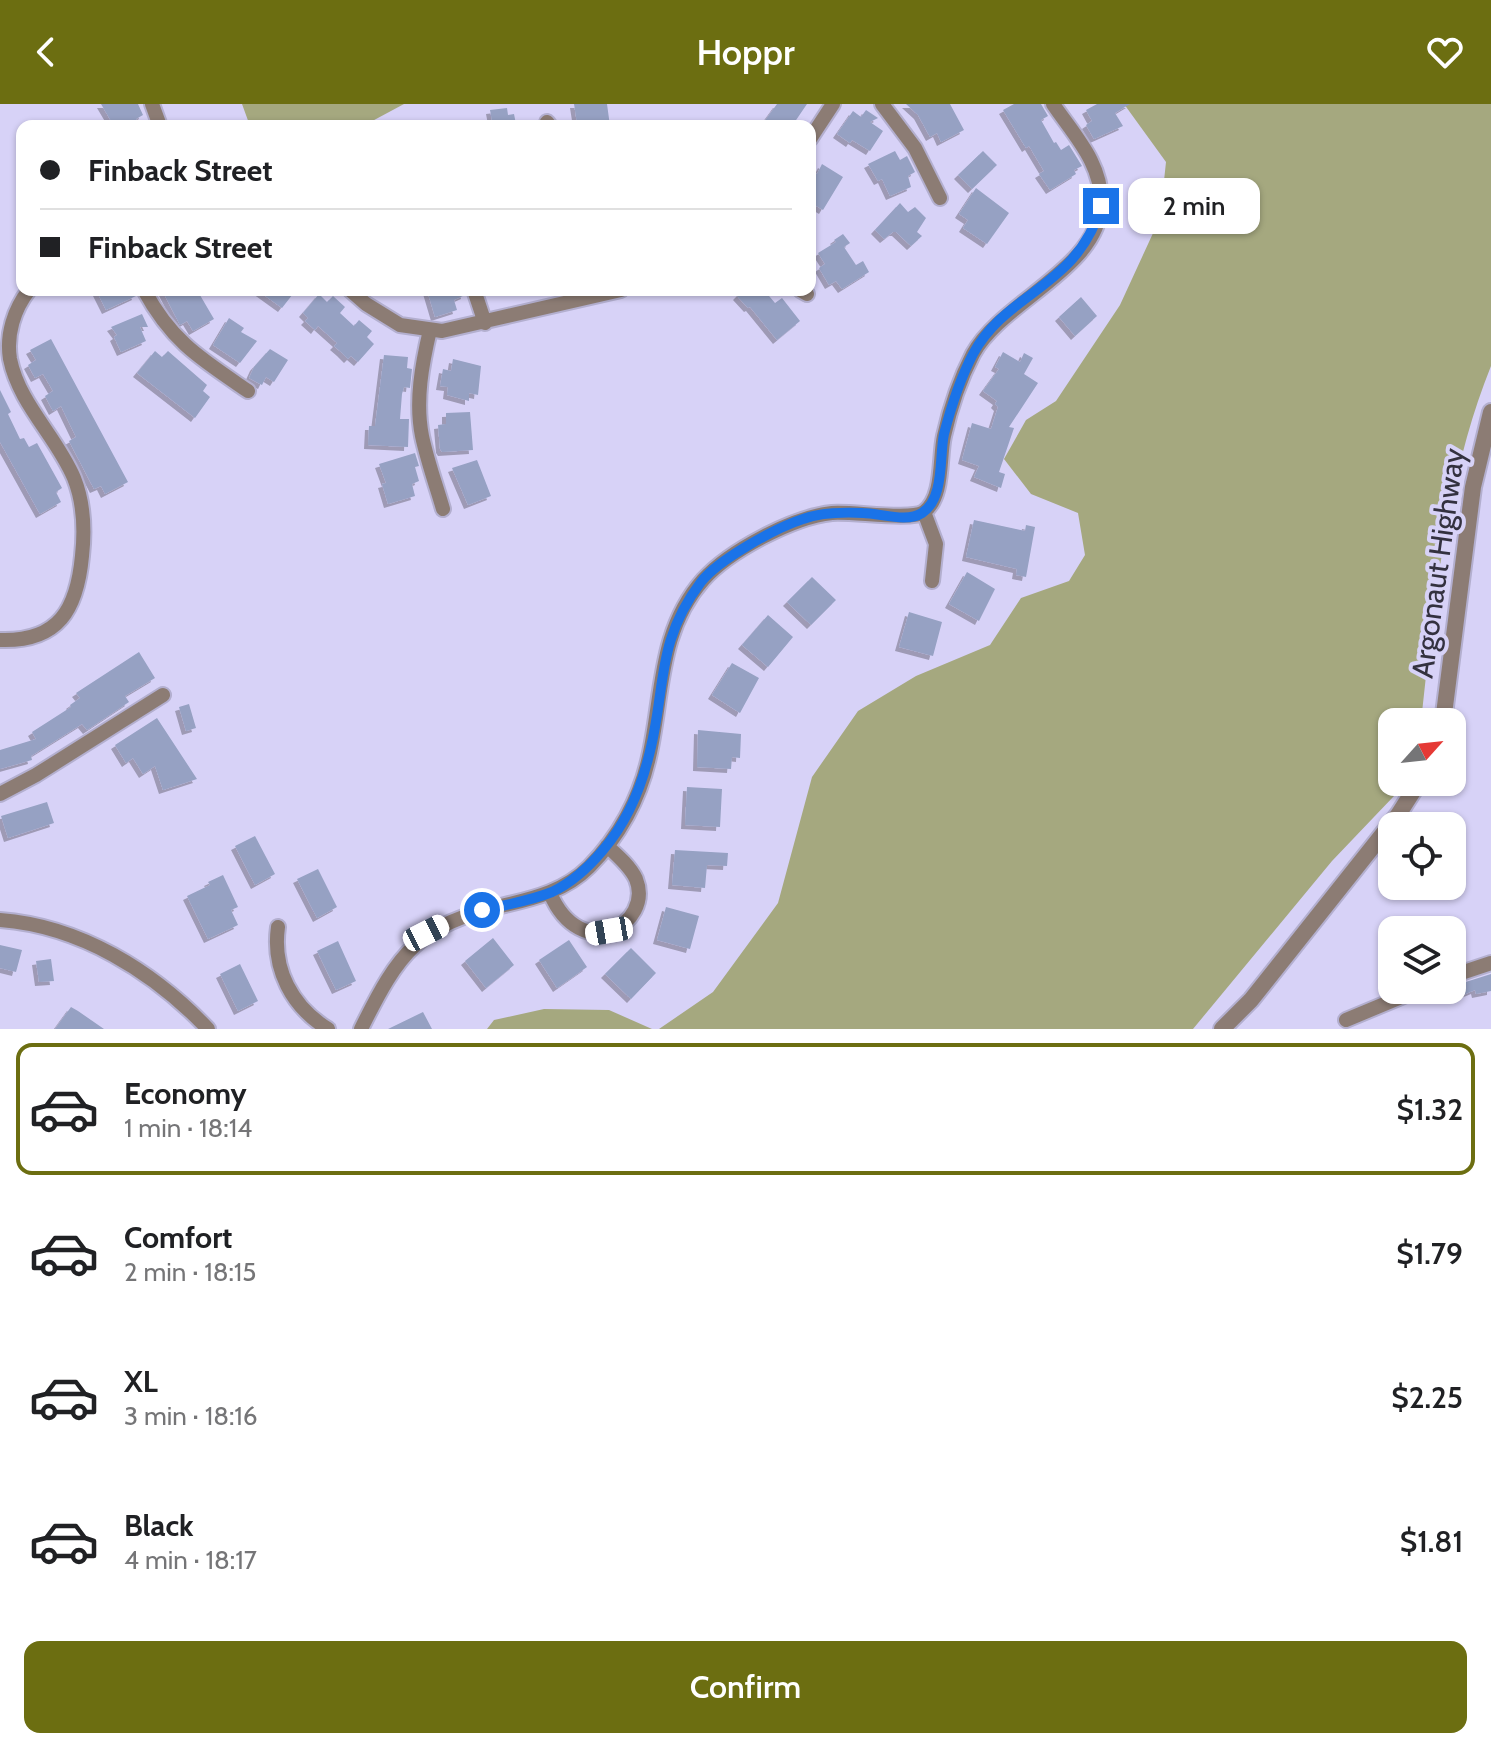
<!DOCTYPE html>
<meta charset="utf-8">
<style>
body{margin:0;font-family:Cabin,sans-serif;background:#f2f2f2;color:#202124;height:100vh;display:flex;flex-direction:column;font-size:30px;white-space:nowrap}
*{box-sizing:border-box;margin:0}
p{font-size:26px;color:#757577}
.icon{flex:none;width:44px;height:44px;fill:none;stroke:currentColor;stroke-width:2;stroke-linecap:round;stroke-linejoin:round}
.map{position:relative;height:925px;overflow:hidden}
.drawer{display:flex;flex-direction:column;background:#fff;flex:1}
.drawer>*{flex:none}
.hud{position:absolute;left:16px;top:16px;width:800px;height:176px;border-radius:16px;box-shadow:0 2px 6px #0004;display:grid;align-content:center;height:176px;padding:0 24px;background:#fff}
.needle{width:52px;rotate:63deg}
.buttons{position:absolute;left:1378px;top:604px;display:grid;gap:16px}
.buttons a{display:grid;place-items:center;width:88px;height:88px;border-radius:16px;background:#fff;box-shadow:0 2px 6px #0004;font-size:40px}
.end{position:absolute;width:36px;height:36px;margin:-18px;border:10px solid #1a73e8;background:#fff;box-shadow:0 0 0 4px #fff}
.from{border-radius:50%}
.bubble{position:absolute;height:56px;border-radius:16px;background:#fff;box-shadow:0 2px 6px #0004;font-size:26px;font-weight:600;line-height:56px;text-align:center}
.car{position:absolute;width:24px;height:48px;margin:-24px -12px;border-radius:10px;box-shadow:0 0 6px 2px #0007;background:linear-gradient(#fff 24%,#345 0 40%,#fff 0 76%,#345 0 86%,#fff 0)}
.hud b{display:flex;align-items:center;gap:28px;height:76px;font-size:30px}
.hud b+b{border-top:2px solid #e0e0e0}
.hud i{width:20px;height:20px;background:#202124}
ul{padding:14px 0 0;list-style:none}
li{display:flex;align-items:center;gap:24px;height:132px;margin:0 16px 12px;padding:0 8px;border:4px solid transparent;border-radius:16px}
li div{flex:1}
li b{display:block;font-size:30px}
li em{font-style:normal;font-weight:600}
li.on{border-color:#6c6e11}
li>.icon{width:72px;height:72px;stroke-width:1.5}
.button{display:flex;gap:16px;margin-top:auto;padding:16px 24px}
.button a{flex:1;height:92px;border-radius:16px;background:#6c6e11;color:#fff;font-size:32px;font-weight:600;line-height:92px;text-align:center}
header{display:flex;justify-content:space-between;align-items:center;height:104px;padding:0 24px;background:#6c6e11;color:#fff;font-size:36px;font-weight:600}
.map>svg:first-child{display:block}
.green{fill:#a5a87f}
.building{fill:#96a1c3;filter:url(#shadow)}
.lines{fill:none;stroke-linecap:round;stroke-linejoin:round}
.minor-casing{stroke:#b3afcf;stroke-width:18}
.tertiary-casing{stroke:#b3afcf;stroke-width:20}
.minor{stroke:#8c7c74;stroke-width:14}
.tertiary{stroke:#8c7c74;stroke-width:16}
.route{stroke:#1a73e8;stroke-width:10}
.labels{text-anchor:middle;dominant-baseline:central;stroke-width:8;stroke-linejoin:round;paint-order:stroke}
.street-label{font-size:30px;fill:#33313f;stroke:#d7d2f7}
</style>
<header><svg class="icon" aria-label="back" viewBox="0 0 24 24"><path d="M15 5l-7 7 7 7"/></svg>Hoppr<svg class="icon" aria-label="heart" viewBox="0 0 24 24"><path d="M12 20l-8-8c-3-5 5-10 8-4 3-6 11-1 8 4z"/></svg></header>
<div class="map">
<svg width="1491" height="925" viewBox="0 0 1491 925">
<defs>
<filter id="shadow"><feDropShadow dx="-4" dy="4" stdDeviation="0" flood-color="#0004"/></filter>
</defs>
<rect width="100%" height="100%" fill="#d7d2f7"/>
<path class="green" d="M242,0h162l-41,22h-113z
M1124,0h367v262c-45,112 -57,237 -70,356h-29v60h9l-7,14 -62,65 -139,168h-534l54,-37 65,-89 34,-126 46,-66 58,-35 74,-31 31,-47 48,-17 16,-26 -7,-42 -47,-19 -27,-35 22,-39 30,-19 64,-96 40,-87 6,-56z
M544,905l65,1 43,19h-165l7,-9z"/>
<path class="building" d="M101,0h37l5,11 -7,4 3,7h-25z
M574,0h33l3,22 -33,-3z
M777,0h30l-15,22h-31z
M906,0h44l14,26 -23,12 -4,-9 -7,4 -12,-22z
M1014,0h27l7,12 -7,4 13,23 2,-1 5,8 8,-5 13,21 -8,4 2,4 -26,16 -11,-16 5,-3 -15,-25 -3,2 -23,-38z
M1097,0h33l-15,9 8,13 -29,13 -8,-14 6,-4 -6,-11z
M507,4l1,7 6,-1 2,10 -23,2 -3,-16z
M866,6l12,8 -8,4 13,9 -13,20 -18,-11 -2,3 -13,-9 16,-23 8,6z
M895,47l5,9 7,-4 8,16 -7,4 3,11 -21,9 -8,-17 -4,2 -10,-17z
M983,47l14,14 -25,24 -14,-14z
M822,60l21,13 -20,33 -13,-8v-32l7,4z
M976,84l33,25 -22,31 -24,-16 5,-8 -9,-6z
M900,99l8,9 7,-5 11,11 -9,14 5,4 -11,10 -15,-14h-3l-9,7 -9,-9z
M843,130l7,9 -6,4 12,18 7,-4 6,11 -27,17 -6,-8 -7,4 -10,-17 6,-4 -7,-11 18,-11 -2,-2z
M96,186h38l2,6 -30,14z
M162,186h35l17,29 -21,12 -6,-10 -7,4z
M257,186h39l-14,18z
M427,186h37l1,5 -11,5 3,10 -22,7z
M743,186h21l11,13 7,-5 18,23 -23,19 -27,-33 -2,1 -11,-12z
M319,190l8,8 6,-6 12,11 -5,6 14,13 5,-6 13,11 -5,6 7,7 -16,18 -7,-6 -3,3 -7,-7 -7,-6 3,-3 -19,-17 -3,4 -10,-9 3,-3 -5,-5z
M1081,193l16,19 -22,20 -16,-19z
M142,210l6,13h-8l6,14 -25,11 -7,-15 3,-2 -6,-8z
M229,214l15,10 -3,4 16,9 -17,22 -27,-18z
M51,235l77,143 -23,12 -4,-8 -7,3 -25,-48 7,-4 -15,-31 -8,5 -8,-15 8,-5 -10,-17 -8,4 -7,-13 8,-5 -6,-10z
M270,245l18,11 -14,22 -8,-5 -4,8 -13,-7 5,-11z
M155,247l7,6 6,-6 39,34 -4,6 7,6 -15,21 -58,-45z
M1003,248l17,10 4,-9 9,5 -9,16 14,9 -29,44 5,1 -15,44 6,2 -4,14 -27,-11 5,-11 -17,-6 10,-37 19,6 7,-22 -3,-3 2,-3 -14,-10 16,-22 -4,-2z
M384,251l24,2 -1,11 5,1 -2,19 -6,-1 -2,7 -2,25h9l-1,28 -40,-2 1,-19h6z
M453,255l28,7 -3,29 -9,-2v8l-22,-6 1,-8 -8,-1 3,-17 8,2z
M0,286l11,22 -3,2 12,25 4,-1 5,9 8,-4 25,45 -6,4 5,10 -21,12 -40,-72z
M470,308l3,38 -31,2 -2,-3 -2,-24 8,-1v-11z
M415,349l4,13 -4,1 4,14 -7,3 3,12 -27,8 -6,-20 4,-1 -7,-19z
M477,356l14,36 -23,9 -16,-37z
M974,416l51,11 1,-6 9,2 -9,50 -10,-2 1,-6 -51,-12z
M967,468l28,17 -16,32 -30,-17z
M812,473l24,23 -25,25 -24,-23z
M909,508l33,10 -9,34 -34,-9z
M768,511l25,22 -25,30 -26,-22z
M139,548l16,26 -30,18 4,6 -42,28 -5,-6 -51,32 1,4 -32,9v-19l36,-11 -4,-7 39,-25 -1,-2 10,-7 -4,-5z
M732,559l27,15 -19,35 -28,-18z
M189,600l7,24 -10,3 -7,-24z
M157,614l40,61 -34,11 -8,-24 -12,8 -10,-16 -7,5 -11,-18z
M698,626l43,4 -1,24 -8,-1 -1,12 -34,-2z
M687,683l35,2 -2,38 -35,-2z
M47,698l7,21 -46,15 -7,-22z
M255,732l20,38 -20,11 -20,-39z
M675,746l53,3 -1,13 -20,-1 -2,23 -33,-3z
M318,765l19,38 -20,11 -20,-39z
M223,771l15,32 -7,3 7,15 -30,14 -21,-43 23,-11 -2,-3z
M666,803l33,9 -9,33 -33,-9z
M493,834l21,27 -28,23 -21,-27z
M569,836l18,27 -30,21 -18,-28z
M338,837l18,40 -20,9 -19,-39z
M0,841l22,5 -6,22 -16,-4z
M631,844l25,25 -25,26 -26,-25z
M51,855l3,22 -15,1 -3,-21z
M240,860l18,37 -20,10 -18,-37z
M1491,870v17l-15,3 -1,-4 -17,7 -5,-11z
M71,903l7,4 26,18h-49z
M423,908l9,17h-44z"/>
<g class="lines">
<g class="minor-casing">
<path id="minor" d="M152,0l8,22
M882,0l33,44 25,50
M547,18l3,4
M810,35l23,-35
M144,186c28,52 57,69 104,101
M350,186l16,14 34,21 42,6 179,-41
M474,186l11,33
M800,186l7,4
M430,226c-8,34 -15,71 -8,106 5,24 14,49 21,73
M924,408l12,32 -4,37
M0,536c59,2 77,-31 82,-84 3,-27 2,-53 -8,-78 -17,-41 -55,-74 -64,-119 -4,-24 4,-50 19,-69
M0,690l36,-19 127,-80
M550,789c31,73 104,31 86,-14 -6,-13 -19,-24 -29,-33
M0,816c80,6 153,51 208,109
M278,823c-6,42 14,80 50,102
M1452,872l39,-13
M1346,916l72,-30
M361,925c38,-77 57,-104 144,-124 31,-7 61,-15 84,-38 30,-30 51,-69 60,-110 14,-61 9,-126 54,-177 26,-29 90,-63 129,-67 20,-2 79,8 92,-1 20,-15 15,-54 20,-76 6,-27 16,-57 29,-82 29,-53 125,-85 128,-149 2,-41 -27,-70 -48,-101"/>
</g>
<g class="tertiary-casing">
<path id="tertiary" d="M1443,618l30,-235 18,-75
M1222,925l29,-29 147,-185 21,-33"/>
</g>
<use href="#minor" class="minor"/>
<use href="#tertiary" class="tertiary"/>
</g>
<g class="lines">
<path class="route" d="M482,806c23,-5 48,-9 70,-18 21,-10 36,-24 51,-42 23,-27 36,-56 45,-91 19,-68 6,-115 53,-177 17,-22 74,-54 102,-63 19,-7 40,-7 60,-6 17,0 44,10 59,0 23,-15 17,-56 22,-79 7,-27 16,-55 29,-80 34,-63 105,-67 128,-148"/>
</g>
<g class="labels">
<g class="street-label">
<text transform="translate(1438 459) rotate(-82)">Argonaut Highway</text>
</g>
</g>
</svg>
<div class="buttons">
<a><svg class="needle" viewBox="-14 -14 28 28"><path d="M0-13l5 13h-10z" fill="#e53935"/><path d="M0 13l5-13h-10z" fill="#757577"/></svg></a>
<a><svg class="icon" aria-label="locate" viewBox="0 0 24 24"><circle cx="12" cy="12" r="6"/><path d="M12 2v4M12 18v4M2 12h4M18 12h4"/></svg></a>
<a><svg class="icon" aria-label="layers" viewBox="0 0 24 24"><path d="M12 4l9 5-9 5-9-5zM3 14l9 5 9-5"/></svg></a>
</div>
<i class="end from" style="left:482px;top:806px"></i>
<i class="end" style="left:1101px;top:102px"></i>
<div class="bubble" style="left:1128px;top:74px;width:132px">2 min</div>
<i class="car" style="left:609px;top:827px;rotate:260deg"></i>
<i class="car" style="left:426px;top:829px;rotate:63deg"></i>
<div class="hud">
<b><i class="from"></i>Finback Street</b>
<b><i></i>Finback Street</b>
</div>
</div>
<section class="drawer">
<ul>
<li class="on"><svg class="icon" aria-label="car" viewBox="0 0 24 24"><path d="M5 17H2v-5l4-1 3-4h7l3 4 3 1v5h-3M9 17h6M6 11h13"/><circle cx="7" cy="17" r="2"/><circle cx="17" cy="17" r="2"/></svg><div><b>Economy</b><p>1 min · 18:14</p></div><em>$1.32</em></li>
<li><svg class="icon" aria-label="car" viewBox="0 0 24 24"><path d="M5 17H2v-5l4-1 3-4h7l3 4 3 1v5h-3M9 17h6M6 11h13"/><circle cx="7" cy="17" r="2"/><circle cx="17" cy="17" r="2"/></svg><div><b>Comfort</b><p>2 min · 18:15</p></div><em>$1.79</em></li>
<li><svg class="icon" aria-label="car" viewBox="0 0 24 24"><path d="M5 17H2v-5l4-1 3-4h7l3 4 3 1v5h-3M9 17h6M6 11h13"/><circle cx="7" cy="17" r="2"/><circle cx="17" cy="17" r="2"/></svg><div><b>XL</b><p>3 min · 18:16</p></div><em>$2.25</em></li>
<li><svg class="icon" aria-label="car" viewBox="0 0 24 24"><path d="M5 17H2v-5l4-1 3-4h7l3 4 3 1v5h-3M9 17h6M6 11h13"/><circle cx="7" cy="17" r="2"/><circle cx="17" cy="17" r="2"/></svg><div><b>Black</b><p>4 min · 18:17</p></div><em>$1.81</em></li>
</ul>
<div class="button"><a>Confirm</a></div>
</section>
